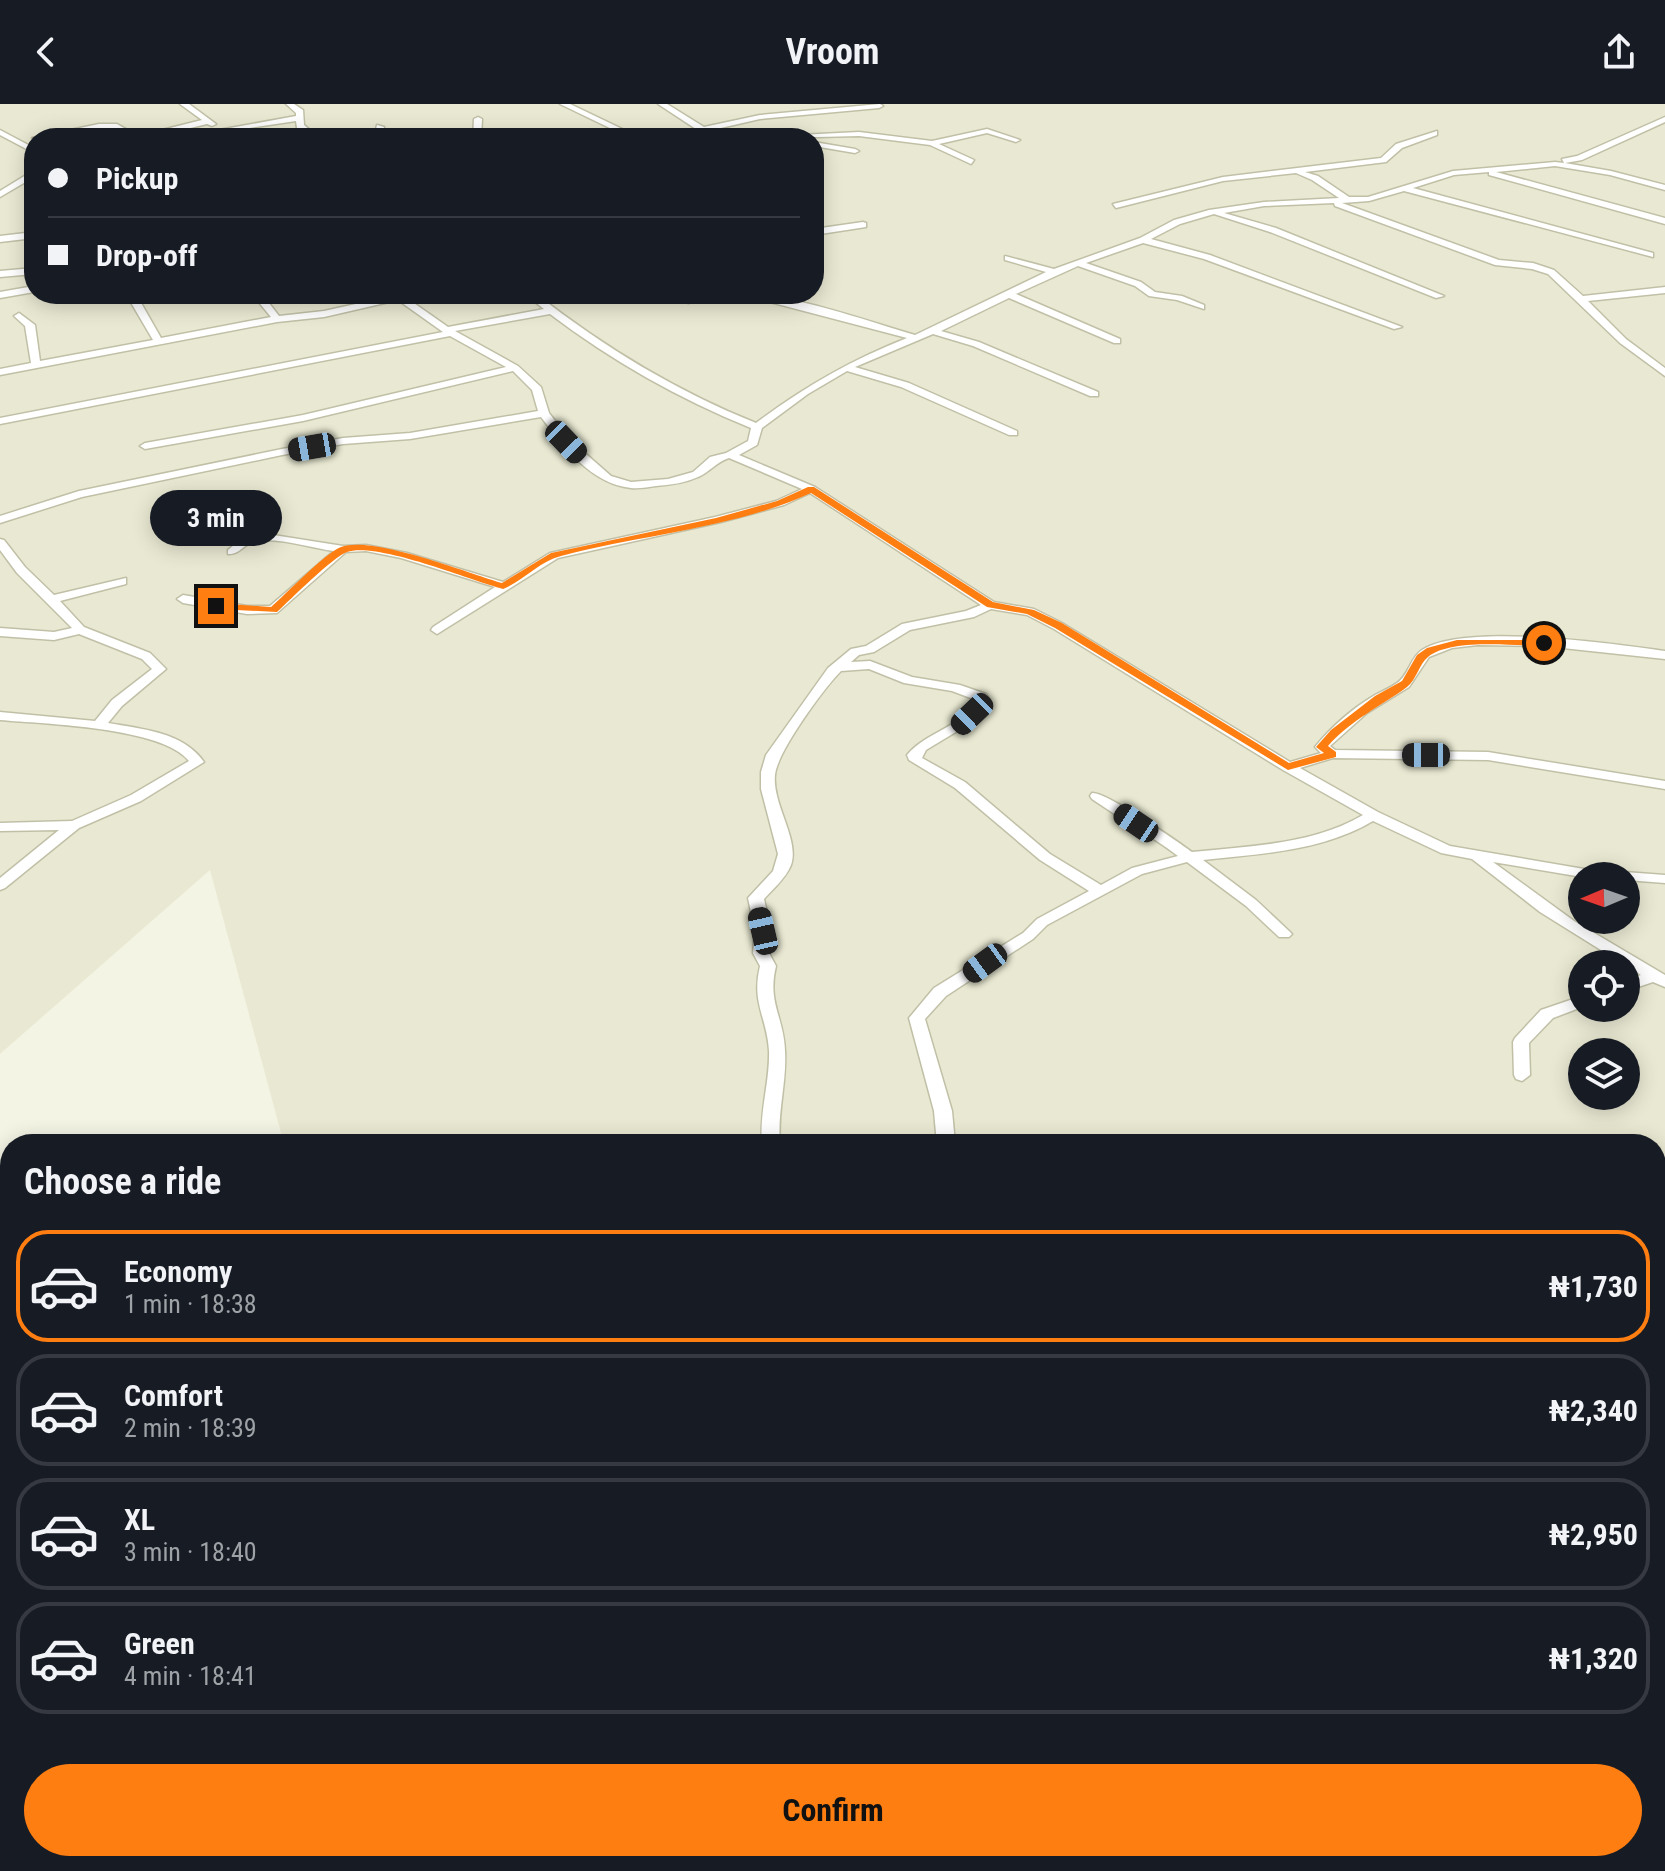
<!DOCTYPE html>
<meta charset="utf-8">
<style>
body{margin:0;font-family:"Roboto Condensed",sans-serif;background:#20242c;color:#f1f3f6;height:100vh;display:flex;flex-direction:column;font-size:30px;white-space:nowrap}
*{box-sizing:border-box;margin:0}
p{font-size:26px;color:#9ea1a6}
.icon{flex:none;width:44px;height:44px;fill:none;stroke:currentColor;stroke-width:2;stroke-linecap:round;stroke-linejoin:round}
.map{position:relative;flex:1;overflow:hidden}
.side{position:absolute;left:0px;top:1030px;width:1666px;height:738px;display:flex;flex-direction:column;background:#171b24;border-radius:32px 32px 0 0;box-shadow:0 4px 20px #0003}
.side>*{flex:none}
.guide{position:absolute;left:24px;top:24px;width:800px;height:176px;border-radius:32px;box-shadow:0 4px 20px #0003;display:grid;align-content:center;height:176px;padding:0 24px;background:#171b24}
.needle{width:52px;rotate:268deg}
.tools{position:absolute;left:1568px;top:758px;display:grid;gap:16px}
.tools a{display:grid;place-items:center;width:72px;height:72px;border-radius:50%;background:#171b24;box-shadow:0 4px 20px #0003;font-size:40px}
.end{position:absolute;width:36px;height:36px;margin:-18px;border:10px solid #ff7e12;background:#111;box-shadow:0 0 0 4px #111}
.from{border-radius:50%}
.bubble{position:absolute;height:56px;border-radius:28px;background:#171b24;box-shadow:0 4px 20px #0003;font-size:26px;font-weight:700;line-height:56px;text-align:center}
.car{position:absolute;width:24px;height:48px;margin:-24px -12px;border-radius:10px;box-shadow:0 0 6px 2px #0007;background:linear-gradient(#222 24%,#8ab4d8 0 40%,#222 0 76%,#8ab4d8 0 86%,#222 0)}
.guide b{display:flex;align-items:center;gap:28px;height:76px;font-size:30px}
.guide b+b{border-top:2px solid #363941}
.guide i{width:20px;height:20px;background:#f1f3f6}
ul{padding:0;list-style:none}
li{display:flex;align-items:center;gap:24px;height:112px;margin:0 16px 12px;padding:0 8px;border:4px solid #363941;border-radius:32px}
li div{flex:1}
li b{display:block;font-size:30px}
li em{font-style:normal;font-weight:700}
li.current{border-color:#ff7e12}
li>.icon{width:72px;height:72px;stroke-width:1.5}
h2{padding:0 24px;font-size:36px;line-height:96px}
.cta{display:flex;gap:16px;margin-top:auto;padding:16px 24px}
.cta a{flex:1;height:92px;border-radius:48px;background:#ff7e12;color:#111;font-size:32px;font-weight:700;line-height:92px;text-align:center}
header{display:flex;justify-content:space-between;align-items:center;height:104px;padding:0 24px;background:#171b24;font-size:36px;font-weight:700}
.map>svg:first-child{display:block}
.residential{fill:#e9e9d3;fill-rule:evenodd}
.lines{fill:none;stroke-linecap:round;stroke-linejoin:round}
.street-casing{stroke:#c1c0a7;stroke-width:3}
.street{fill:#fff;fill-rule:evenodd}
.route{fill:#ff7e12}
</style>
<header><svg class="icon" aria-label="back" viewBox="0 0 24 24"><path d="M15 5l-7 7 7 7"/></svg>Vroom<svg class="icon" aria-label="share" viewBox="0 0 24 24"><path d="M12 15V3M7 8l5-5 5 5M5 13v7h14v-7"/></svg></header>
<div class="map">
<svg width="1665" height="1767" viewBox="0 0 1665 1767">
<rect width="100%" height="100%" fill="#f4f4e5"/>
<path class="residential" d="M0,0h1665v1767h-1188l-2,-9h1181v-718h-1372l-74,-274 -210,184zM34,34h780v156h-780zM1582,772h44v44h-44zM1582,860h44v44h-44zM1582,948h44v44h-44z"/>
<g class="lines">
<g class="street-casing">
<path id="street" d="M180,0h9l27,20 -4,2 -5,-2 -58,14h-19l-17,-10 -81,10 67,-14h18l21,12 64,-16z
M286,0h8l9,6 1,15 15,13h-9l-13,-10 -1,-7 -73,11 -4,-2 77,-14v-3z
M560,0h10l71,34 -18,-3 -42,3 35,-7z
M658,0h9l37,23 56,-12 120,-11 3,2 -4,2 -119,11 -48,11 87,5 60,-3 73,9 55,-12 33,11 -4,2 -29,-9 -48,11 35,16 -3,4 -41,-19 -71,-9 -82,2 -74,-6 -30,6h-14l37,-9z
M478,13l4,2 -1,19h-8l1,-19z
M1665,13v5l-83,38 -17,3 46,8 54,14v5l-55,-15 -55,-9 -59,6 169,46v6l-176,-49v-3l-35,3 -41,13 240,65v4l-249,-66 -35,10 -27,2 157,57 34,3 21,7 29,26 82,-9v6l-77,8 38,38 39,29v8l-45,-33 -72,-69 -16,-5 -37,-4 -160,-59 -1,-3 -70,3 -40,7 52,15 168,68 -8,2 -166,-66 -56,-18 -34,10 -29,15 59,16 192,72 -8,2 -190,-70 -61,-16 -57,20 55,19 14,10 27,4 22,9v4l-27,-9 -28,-4 -14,-10 -57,-20 -62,28 104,45v4h-6l-105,-45 -68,33 38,11 119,50v4h-8l-117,-50 -40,-12 -78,33 54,16 108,48v4h-8l-108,-48 -54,-16 -39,23 -46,34 -5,17 -18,10 76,32 179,115 40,7 28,14 228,139 31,-9 -6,-6c16,-20 38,-39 60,-52 7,-4 15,-7 22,-12 12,-8 13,-25 25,-33 43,-28 191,-6 243,1v8l-121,-13 -66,-1 -26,3 -23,9 -20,30 -42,26 -37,33 5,4 153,2 177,29v8l-177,-29 -155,-2 -33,10 78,44 72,34 134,23 81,6v8l-39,-3v-4l-44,1 -89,-15 81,59 91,54v12l-12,-5 -27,9v-11l15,-5 -101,-63 -68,-53 -31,-6 -68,-32c-50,30 -113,33 -170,39l53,40 33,31 3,3 -3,3h-10l-33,-31 -59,-44 -45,12 -95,51 -14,14 -87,57 -21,23 27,92 3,33h-18l-3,-33 -25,-93 25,-30 89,-55 14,-14 52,-28 -49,-31 -85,-72 -46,-28 -2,-5c20,-24 55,-27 69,-55l-24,-9 -48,-8 -35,-14 -28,2c-17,17 -64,81 -66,104 -3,29 25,65 16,90 -5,13 -18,24 -27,34l7,32 -2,22 7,13c-9,37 8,51 9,85 2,31 -8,61 -5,93h-18c-3,-32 8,-62 7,-93 -2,-34 -18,-48 -9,-85l-7,-13 2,-22 -7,-33 25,-27 5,-17 -17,-65v-17l5,-17 62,-87 23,-19 15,-3 36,-22 64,-13 15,-6 -171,-112 -26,12 -63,17 -163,36 -121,76 -6,-4 2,-3 62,-40 -94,-29 -35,-7 -20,1 -69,61 -30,1 -64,-11 -6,-4 6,-4 64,11h23l64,-55c-22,-3 -57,-14 -78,-10 -12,2 -16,14 -28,13v-4l17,-14 22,-2 76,12 23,-1 41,8 96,29 47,-29 165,-36 61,-16 26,-12 -73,-31c-13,4 -19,14 -31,19 -13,6 -28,8 -42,9 -8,1 -17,3 -25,2 -40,-4 -68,-42 -90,-71l-131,22 -67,5 -61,11 -200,42 -82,26v-7l79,-25 203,-42 61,-11 67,-5 128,-22 -6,-21 -19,-19 -210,50 -158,28 -5,-3 5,-3 158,-28 203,-48 -56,-31 -450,88v-6l443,-86 -45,-32 -74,17 -47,5 -277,53v-6l31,-6 -6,-37 -11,-10 5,-3 16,12 5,36 113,-21 -27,-46h10l25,44 110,-21 -19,-23h10l17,22 45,-5 68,-15 -2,-2h11l47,33 96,-18 -19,-15h11c68,53 140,97 220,129 48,-36 95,-63 151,-85l-168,-44c55,0 124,26 176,41l131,-63 -41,-12v-4l49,13 86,-31 34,-18 35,-10 55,-8 75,-4 -27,-18 -16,-7 -73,8 -107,27 -3,-4 110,-27 158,-19 15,-14 41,-13v4l-35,13 -16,14 -81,10 13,4 31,21h19l85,-26 102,-9 9,1 -2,-4 15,-3zM550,210c62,47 129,85 201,114l-3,13 -22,12 -16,4 -17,15 -25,7 -37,3 -20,-6 -41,-36 -21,-27 -8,-26 -23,-21 -63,-35zM991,505l36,6 27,14 229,141 80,45c-51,30 -114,31 -171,37 -15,-11 -87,-61 -100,-59l-2,3 2,3c29,20 58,36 86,57l-46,12 -31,17 -51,-31 -85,-72 -43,-24 4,-8 48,-29 16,-21 -4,-6 -26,-9 -48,-8 -42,-16 -19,1 8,-7 15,-3 36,-22 64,-13z
M377,21l7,2 -2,11h-8z
M0,26l34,18v5l-34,-18z
M814,38l41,7 4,2 -4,2 -41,-7z
M31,68h3v5l-34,20v-6z
M863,118l3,1v4l-52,8v-6z
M34,128v6l-34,4v-6z
M34,164v6l-34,3v-6z
M34,182v6l-34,6v-6z
M669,190l20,3 31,-3 -32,9z
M0,435l4,1 21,27 29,28 72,-17v6l-66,17 24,26 66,26 16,16 -44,37 -14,17c34,6 75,9 96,39l-63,39 -62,27 -74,60 -5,2v-12l59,-48 -59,1v-8l72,-2 59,-26 58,-34c-26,-34 -146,-37 -189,-41v-8l95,9 17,-21 40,-31 -10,-10 -63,-25 -25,6 -54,-4v-8l54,4 18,-4 -55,-55 -17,-23z
M1582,892v11l-29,11 -24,25 1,32 -8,6 -6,-2 -2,-4 -1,-33 2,-4 26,-28z
M0,1307l10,4v19l-10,-4z
M643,1758h30l3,7 -29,2z
M1180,1758h35l4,9h-35z"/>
</g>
<use href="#street" class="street"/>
</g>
<path class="route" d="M808,383h6l179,115 41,8 28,13 227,140 35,-10 -8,-6 15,-17 44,-34 27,-15 15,-26 10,-7 30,-8h87l6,3 -6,3c-29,0 -93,-8 -116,11 -9,7 -11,22 -21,30 -27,20 -55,32 -79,59l8,6v5l-48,13 -233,-142 -28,-14 -40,-7 -176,-114c-79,36 -167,41 -250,63 -21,5 -38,25 -58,33 -34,-9 -125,-47 -156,-37 -13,4 -57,48 -70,60l-61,-3 -5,-3 5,-3 55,4c15,-13 54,-54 70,-60 31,-12 127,26 161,36l49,-30 165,-35 61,-17z"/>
</svg>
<div class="tools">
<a><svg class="needle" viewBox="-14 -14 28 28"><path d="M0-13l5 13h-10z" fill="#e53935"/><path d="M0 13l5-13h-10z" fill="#9ea1a6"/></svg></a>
<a><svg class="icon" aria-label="locate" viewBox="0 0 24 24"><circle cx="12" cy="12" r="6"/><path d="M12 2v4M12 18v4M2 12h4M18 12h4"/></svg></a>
<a><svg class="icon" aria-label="layers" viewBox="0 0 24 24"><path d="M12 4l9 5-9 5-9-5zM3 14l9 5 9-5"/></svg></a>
</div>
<i class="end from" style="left:1544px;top:539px"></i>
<i class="end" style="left:216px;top:502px"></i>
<div class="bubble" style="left:150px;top:386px;width:132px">3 min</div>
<i class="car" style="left:566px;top:338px;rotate:136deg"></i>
<i class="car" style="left:312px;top:343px;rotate:260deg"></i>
<i class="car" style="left:972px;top:610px;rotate:226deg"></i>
<i class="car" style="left:1426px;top:651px;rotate:270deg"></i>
<i class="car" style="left:1136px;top:719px;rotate:304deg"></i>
<i class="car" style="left:763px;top:827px;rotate:347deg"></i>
<i class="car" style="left:985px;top:859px;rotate:234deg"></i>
<div class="guide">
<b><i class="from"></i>Pickup</b>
<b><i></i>Drop-off</b>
</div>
<section class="side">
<h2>Choose a ride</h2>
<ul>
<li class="current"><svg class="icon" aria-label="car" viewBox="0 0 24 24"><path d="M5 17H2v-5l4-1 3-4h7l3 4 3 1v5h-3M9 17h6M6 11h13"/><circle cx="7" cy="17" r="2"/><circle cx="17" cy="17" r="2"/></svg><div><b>Economy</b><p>1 min · 18:38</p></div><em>₦1,730</em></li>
<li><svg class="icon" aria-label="car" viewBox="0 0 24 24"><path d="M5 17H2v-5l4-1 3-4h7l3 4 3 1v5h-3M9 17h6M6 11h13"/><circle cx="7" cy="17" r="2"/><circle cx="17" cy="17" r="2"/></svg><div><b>Comfort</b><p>2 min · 18:39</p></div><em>₦2,340</em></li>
<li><svg class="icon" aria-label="car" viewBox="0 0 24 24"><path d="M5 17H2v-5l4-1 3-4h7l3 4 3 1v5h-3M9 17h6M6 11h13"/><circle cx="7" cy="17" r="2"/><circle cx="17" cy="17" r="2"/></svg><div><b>XL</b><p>3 min · 18:40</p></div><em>₦2,950</em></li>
<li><svg class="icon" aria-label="car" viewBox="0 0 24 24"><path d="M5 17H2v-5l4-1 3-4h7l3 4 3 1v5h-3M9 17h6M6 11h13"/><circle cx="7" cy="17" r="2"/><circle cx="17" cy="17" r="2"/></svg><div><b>Green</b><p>4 min · 18:41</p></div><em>₦1,320</em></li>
</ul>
<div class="cta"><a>Confirm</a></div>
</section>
</div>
